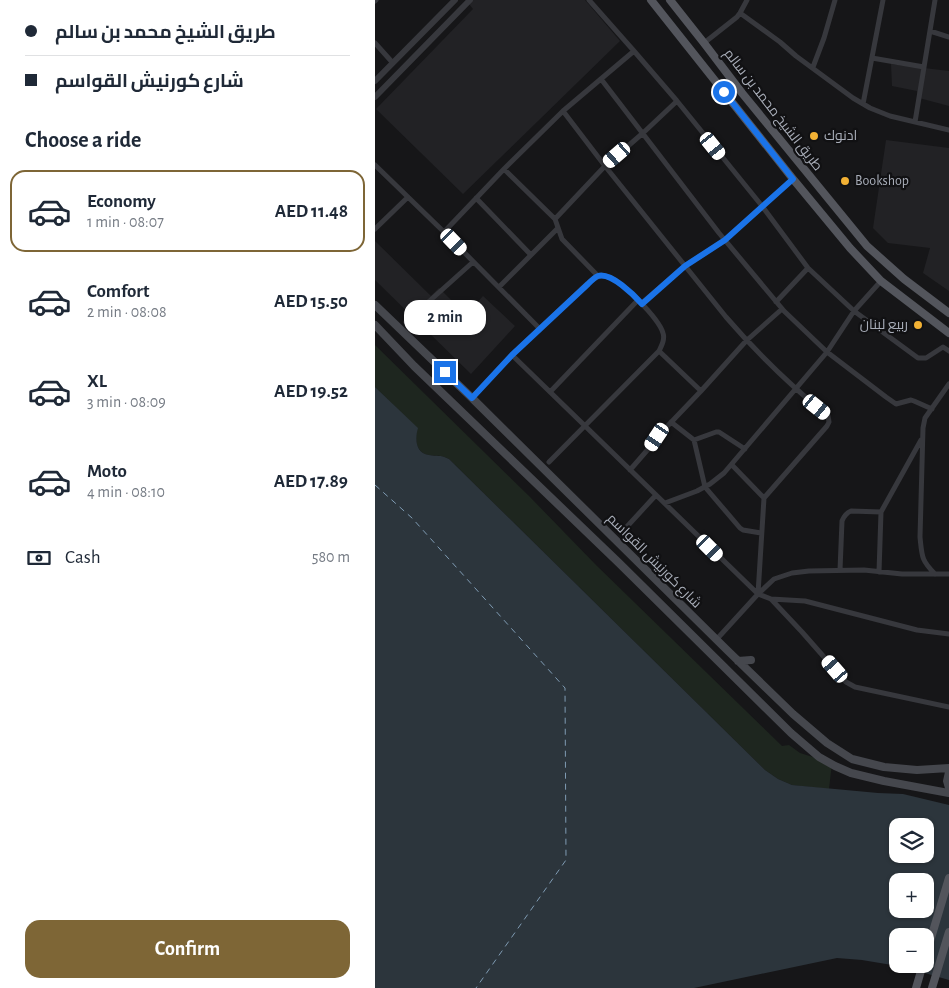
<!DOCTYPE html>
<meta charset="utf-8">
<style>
body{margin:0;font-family:"Alegreya Sans",Cairo,sans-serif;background:#f2f2f3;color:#1f2937;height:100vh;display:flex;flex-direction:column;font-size:19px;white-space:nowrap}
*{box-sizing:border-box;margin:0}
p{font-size:16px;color:#747a83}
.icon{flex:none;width:28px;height:28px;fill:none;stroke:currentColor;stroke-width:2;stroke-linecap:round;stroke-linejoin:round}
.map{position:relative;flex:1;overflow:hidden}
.drawer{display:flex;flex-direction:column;background:#fff;width:375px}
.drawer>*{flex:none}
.hud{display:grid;align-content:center;height:110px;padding:0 25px;background:#fff}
.fabs{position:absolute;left:514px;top:818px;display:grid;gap:10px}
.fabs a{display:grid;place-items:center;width:45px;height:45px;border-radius:10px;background:#fff;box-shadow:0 1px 4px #0004;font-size:25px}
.end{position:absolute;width:22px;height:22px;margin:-11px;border:6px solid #1a73e8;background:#fff;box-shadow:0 0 0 2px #fff}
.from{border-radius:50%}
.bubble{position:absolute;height:35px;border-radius:15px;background:#fff;box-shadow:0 1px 4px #0004;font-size:16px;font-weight:600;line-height:35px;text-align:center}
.car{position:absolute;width:15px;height:30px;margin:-15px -8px;border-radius:6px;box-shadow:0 0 4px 1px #0007;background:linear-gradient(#fff 24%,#345 0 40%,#fff 0 76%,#345 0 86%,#fff 0)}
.hud b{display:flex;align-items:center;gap:18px;height:48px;font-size:19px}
.hud b+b{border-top:1px solid #e0e1e3}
.hud i{width:12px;height:12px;background:#1f2937}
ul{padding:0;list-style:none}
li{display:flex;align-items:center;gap:15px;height:82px;margin:0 10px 8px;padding:0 15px;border:2px solid transparent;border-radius:15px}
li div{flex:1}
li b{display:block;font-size:19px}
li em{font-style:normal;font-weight:600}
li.active{border-color:#7e6636}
li>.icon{width:45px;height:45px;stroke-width:1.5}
h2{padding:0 25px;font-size:22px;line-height:60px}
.pay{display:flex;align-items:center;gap:12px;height:55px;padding:0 25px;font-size:19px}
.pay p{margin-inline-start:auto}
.primary-button{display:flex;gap:10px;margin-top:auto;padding:10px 25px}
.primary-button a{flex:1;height:58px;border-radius:15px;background:#7e6636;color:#fff;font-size:20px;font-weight:600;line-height:58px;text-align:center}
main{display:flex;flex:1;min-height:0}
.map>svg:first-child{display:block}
.built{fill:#222225}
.green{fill:#1e261f}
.water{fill:#2c353c;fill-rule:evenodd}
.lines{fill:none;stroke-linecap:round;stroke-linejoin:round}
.ferry{stroke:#7f9bb3;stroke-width:1;stroke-dasharray:6 5;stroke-linecap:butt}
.minor{stroke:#37383d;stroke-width:5}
.tertiary{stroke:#37383d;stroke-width:6}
.secondary{stroke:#45474d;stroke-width:8}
.primary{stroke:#53555c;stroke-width:8}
.route{stroke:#1a73e8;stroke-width:6}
.poi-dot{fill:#f2b134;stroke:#111113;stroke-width:2}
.labels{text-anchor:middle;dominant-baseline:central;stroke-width:4.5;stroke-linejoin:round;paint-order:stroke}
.street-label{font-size:14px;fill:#a8adb8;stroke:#111113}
.poi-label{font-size:14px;fill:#a8adb8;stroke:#111113;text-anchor:start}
</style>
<main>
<section class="drawer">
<div class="hud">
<b><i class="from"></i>طريق الشيخ محمد بن سالم</b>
<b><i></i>شارع كورنيش القواسم</b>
</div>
<h2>Choose a ride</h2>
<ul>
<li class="active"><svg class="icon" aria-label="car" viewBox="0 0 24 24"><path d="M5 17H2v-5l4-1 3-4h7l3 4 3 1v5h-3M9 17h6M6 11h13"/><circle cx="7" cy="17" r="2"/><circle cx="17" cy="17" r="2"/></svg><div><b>Economy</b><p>1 min · 08:07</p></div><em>AED 11.48</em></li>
<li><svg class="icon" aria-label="car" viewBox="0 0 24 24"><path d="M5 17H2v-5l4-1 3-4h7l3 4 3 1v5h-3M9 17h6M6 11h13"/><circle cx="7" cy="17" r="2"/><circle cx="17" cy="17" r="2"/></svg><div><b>Comfort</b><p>2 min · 08:08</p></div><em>AED 15.50</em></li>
<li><svg class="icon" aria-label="car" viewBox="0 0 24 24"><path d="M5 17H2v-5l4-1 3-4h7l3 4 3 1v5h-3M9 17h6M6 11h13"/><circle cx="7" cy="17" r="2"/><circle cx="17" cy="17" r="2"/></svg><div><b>XL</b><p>3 min · 08:09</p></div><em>AED 19.52</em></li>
<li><svg class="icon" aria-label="car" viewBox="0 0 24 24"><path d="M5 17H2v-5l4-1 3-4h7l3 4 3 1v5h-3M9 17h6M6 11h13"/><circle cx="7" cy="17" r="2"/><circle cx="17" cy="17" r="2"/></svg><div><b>Moto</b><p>4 min · 08:10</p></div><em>AED 17.89</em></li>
</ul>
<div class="pay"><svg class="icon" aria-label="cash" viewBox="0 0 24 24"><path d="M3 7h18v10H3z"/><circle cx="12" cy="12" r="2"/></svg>Cash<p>580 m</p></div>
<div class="primary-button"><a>Confirm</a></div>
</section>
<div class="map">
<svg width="574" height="988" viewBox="0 0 574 988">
<rect width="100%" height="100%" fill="#161618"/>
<path class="built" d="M98,0h112l35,41 -157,153 -87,-85 97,-100 -4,-5z
M516,64l58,7v35l-30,-8 -2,-7 -25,-5z
M511,140l63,8v143l-26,-18 7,-25 -42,-5 -15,-15z
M0,241l56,55 8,-8 27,27 17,-19 32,30 -44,48 -96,-94z"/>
<path class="green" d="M0,345l155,152 66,68 186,181 7,-1 11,8 32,10 -3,26 -37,-4 -14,-6 -13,-9 -316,-311c-10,-5 -11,-2 -20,-4 -14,-2 -14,-17 -12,-27l-42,-41z"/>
<path class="water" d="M0,387l43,41c-3,10 -3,25 11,27 9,2 10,-1 20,4l316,311 13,9 14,6 86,8 25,1 46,11v175l-45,-13 -42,-7 -25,-2 -143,30h-319zM522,826h28v28h-28zM522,881h28v28h-28zM522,936h28v28h-28z"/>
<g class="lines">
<path class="ferry" d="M0,485l37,33 153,170 1,172 -90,128"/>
<path class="minor" d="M214,0l45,51 43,50 85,105 46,62 46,43 64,47h8l17,-11 6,4
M0,1l1,-1
M365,13l40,29 16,14 57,42 17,10 20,8 59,14
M555,31l19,6
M0,43l17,19
M329,43l33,-26 3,-4 7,-13
M497,58l52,9
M438,67l11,-29 11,-38
M226,79l118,154 65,78 43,41 59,45 10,7 15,-4 3,1 18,8
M488,104l20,-104
M188,111l42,55 121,151c31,36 65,69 102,99l1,6 -2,4 -63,72 -6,96
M540,122l20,-122
M0,165l69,67 96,97
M129,169l51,50 7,20 36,37
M101,198l55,57
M180,219l50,-53 38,-33 34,-32
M0,229l33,-32
M69,232l60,-63 59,-58 71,-60
M124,287l59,-59
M401,302l32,-34
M267,303l43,-37 40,-26 68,-61
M31,322l67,-60
M284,351l42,40
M137,355l246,239 13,5 31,33 44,50 9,5 14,3 80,17
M175,392l88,-92
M97,398l40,-43 76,-72c6,-4 10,-8 17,-7 15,2 54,43 58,57 2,6 -1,12 -4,18l-110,111
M296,422l23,18 11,47 35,41 3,2 18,3
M319,440l22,-8h3l26,17
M357,465l32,33
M255,470l20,-23 7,-10 44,-46 45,-50 36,-32
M290,503l32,-12 13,-7 14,-11 103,-121 27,-41 27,-30
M247,532l34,-37
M465,570l2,-49c2,-5 4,-8 9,-10l30,1
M504,572l2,-60 40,-72
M560,574c-14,-14 -13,-18 -15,-37l3,-109 2,-10 24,-34
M396,599l34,2 112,29 32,4
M341,640l42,-46 16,-15 18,-6 17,-2 55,-1 38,4h47"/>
<path class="tertiary" d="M0,81l80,-81
M0,97l95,-97"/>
<path class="secondary" d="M0,305l97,93 256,253 65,63 34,29 25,16 32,8 33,3 32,-2
M0,325l39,41 205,197 172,170 28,24 16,9 16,7 33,8 65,12
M363,661l13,-1
M574,772l-2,9 2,7"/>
<path class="primary" d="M276,0l142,179 57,69 31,33 68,52
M295,0l34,43 38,50 125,153 37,33 45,34
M550,958l24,-80
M541,988l7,-24
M557,988l17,-56"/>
</g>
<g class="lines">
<path class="route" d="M70,372l27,26 40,-43 76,-71c3,-3 7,-7 10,-8 13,-4 36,19 44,28l43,-38 40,-26 68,-61 -69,-87"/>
</g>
<g class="poi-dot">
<circle cx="439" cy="136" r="5"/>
<circle cx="470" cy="181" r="5"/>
<circle cx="543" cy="325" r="5"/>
</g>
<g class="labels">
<g class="street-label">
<text transform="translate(398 110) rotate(52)">طريق الشيخ محمد بن سالم</text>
<text transform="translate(279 561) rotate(45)">شارع كورنيش القواسم</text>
</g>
<g class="poi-label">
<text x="449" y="136">ادنوك</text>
<text x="480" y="181">Bookshop</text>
<text x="533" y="325" text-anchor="end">ربيع لبنان</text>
</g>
</g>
</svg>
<div class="fabs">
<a><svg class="icon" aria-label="layers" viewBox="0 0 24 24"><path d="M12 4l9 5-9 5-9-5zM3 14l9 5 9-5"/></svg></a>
<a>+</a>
<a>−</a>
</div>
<i class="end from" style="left:349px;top:92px"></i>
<i class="end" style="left:70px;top:372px"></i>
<div class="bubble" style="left:29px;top:300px;width:82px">2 min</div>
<i class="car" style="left:338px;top:146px;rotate:141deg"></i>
<i class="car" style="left:242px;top:155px;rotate:229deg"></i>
<i class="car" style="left:79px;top:242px;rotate:136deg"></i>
<i class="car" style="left:442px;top:407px;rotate:129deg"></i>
<i class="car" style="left:282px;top:437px;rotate:214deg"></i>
<i class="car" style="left:335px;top:548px;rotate:135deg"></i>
<i class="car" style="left:460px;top:669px;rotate:319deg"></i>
</div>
</main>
